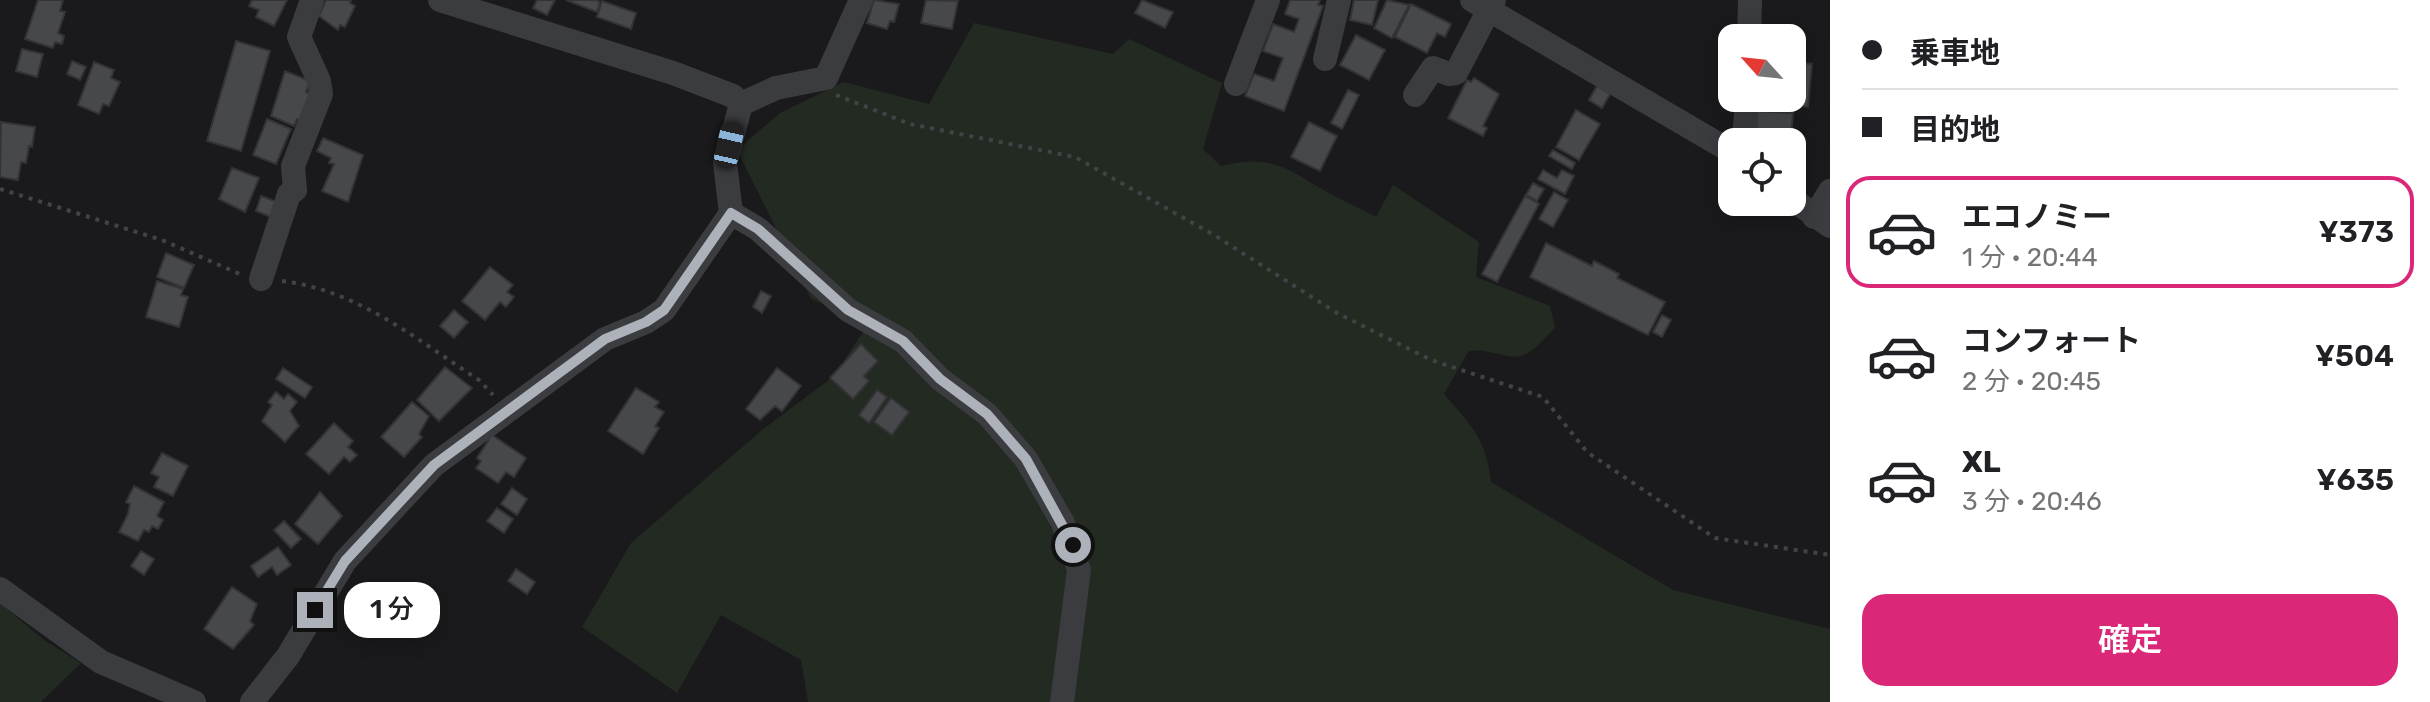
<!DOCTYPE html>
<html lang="ja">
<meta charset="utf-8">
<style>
body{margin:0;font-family:Rubik,"Noto Sans JP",sans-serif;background:#f6f6f6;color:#202124;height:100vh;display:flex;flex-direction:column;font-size:30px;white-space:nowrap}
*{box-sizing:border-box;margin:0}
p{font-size:26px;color:#757577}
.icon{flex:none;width:44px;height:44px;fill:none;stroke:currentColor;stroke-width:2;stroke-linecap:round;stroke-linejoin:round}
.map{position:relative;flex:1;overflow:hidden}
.panel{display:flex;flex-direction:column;background:#fff;width:600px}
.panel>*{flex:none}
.guide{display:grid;align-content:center;height:176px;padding:0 32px;background:#fff}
.needle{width:52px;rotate:297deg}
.controls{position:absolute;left:1718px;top:24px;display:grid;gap:16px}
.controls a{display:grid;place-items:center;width:88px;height:88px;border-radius:16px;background:#fff;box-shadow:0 4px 20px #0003;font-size:40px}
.end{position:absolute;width:36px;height:36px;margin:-18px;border:10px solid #adb2ba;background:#111;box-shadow:0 0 0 4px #111}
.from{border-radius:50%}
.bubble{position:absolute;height:56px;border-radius:24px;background:#fff;box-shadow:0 4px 20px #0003;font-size:26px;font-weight:600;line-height:56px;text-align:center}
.car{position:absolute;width:24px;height:48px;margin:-24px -12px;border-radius:10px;box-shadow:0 0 6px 2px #0007;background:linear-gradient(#222 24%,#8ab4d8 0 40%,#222 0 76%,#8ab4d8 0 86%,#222 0)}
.guide b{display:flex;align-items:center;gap:28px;height:76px;font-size:30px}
.guide b+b{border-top:2px solid #e0e0e0}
.guide i{width:20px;height:20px;background:#202124}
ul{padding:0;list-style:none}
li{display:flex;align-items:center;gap:24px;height:112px;margin:0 16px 12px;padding:0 16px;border:4px solid transparent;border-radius:24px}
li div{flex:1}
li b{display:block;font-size:30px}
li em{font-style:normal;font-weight:600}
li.on{border-color:#db2777}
li>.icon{width:72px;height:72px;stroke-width:1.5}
.primary-button{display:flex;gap:16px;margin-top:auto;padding:16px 32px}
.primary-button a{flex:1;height:92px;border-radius:24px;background:#db2777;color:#fff;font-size:32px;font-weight:600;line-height:92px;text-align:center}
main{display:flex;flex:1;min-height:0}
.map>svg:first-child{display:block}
.green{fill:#222a22}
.building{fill:#47484c;stroke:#343437;stroke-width:2}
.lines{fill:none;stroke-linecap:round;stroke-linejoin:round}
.path{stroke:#414347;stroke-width:4;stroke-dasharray:4 6;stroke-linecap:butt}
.street{stroke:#3b3c40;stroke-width:24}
.route{stroke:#adb2ba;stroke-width:10}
</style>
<main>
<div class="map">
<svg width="1830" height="702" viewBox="0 0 1830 702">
<rect width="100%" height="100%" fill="#1a1a1c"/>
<path class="green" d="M974,23l139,31 16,-15 93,44 -19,66 18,17c42,-10 59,-3 94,19 19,12 41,21 61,32l17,-32 86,57 -3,35 74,29 5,22c-8,7 -15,17 -24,23 -20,15 -42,-6 -63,1l-24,42c27,31 43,46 47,88l182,108 157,39v73h-1022l-7,-42 -80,-45 -44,78 -95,-66 49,-84 131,-113 72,-54 35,-53 -58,-24 -74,-149 43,-37 64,-31 85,22z
M0,603l44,37 37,23 -40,39h-41z"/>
<path class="building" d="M38,0h25l-3,11 5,1 -7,21 6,3 -2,8 -7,-2 -2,6 -28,-9z
M252,0h35l-13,26 -18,-9 3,-7 -10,-4z
M326,0h25l-1,3 5,3 -10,21 -5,-2 -2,5 -19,-14z
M537,0h18l-8,15 -14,-7z
M566,0h30l4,2 -3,10z
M874,0l25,4 -5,18 -4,-1 -3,8 -20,-6z
M926,0l32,1 -6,28 -31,-6z
M1142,0l31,12 -8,16 -30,-15z
M1290,0h30l-2,5 5,1 -39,105 -39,-15 9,-22 20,7 9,-23 -20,-7 10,-27 21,8 5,-13 -14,-5z
M1354,0h24l-6,25 -22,-5z
M1387,0l22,5 -17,33 -18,-10z
M602,1l34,12 -5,16 -34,-12z
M1411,4l40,20 -6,13 -8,-4 -10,20 -32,-16z
M1356,35l29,15 -16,30 -29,-15z
M236,41l34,10 -29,100 -34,-10z
M22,49l21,5 -6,23 -21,-6z
M72,61l14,6 -6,13 -13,-6z
M94,62l20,8 -3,8 9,4 -11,24 -6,-2 -4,10 -21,-9z
M1792,62l20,2 -4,43 -33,-4 1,-5h16z
M285,71l25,10 -4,11 7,3 -11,26 -5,-2 -3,7 -23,-10z
M1474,78l25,16 -16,32 4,2 -4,8 -35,-18 19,-38 4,2z
M1597,86l13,8 -8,14 -13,-8z
M1348,90l11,5 -17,34 -11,-6z
M1576,110l24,14 -21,36 -23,-13z
M1757,111l36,2 -2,24 -35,-4z
M267,119l24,10 -15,35 -23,-9z
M1,122l34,5 -3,20 -3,-1 -3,17 -5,-1 -3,18 -18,-3z
M1309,122l28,14 -17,35 -29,-14z
M323,138l40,17 -15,47 -26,-11 12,-27 -5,-1 2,-5 -14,-7z
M1553,150l22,13 -3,6 -23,-13z
M232,168l27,10 -14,34 -26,-13z
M1543,170l14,8 5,-8 12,6 -9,18 -27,-15z
M1533,183l11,6 -7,12 -11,-6z
M1554,192l14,8 -15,27 -14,-8z
M261,196l16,6 -6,15 -15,-6z
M1525,196l14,8 -42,78 -15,-8z
M1546,243l46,23 2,-5 25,13 -2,4 48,24 -17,33 -118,-58z
M166,253l28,12 -10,23 -27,-11z
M490,267l23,18 -6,7 7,5 -8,10 -6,-5 -15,18 -23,-19z
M157,281l26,8 -2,6 7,2 -9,30 -33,-10z
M761,291l10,5 -9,17 -9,-6z
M454,310l14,12 -14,16 -14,-12z
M1662,315l9,5 -9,17 -9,-5z
M861,344l17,17 -14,15 5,5 -16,18 -23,-21z
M445,367l27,21 -33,33 -22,-21z
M283,368l29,19 -7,11 -29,-19z
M777,368l24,18 -19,25 -7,-5 -15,14 -14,-11z
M636,388l23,14 -4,5 9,5 -9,14 4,2 -16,26 -35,-23z
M877,390l10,7 -18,26 -10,-8z
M276,392l8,7 4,-5 9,8 -7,9 9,15 -14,16 -23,-21 10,-16 -4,-3z
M891,398l18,14 -17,23 -18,-13z
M412,402l17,14 -10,18 3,3 -18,20 -23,-20z
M334,423l19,18 -5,6 9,8 -7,7 -6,-5 -15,17 -23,-20z
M492,435l34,23 -12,19 -8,-5 -8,11 -22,-15 5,-7 -4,-3z
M162,453l26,13 -15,30 -19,-9 5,-10 -8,-4z
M134,486l30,16 -7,14 6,4 -5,9 -6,-3 -3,6 -5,-2 -6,11 -19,-9 9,-18 2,-10 -4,-2z
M512,488l15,11 -10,16 -16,-11z
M320,492l22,24 -24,28 -23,-20z
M497,508l16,11 -9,14 -17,-12z
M284,521l17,18 -10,9 -17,-18z
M278,547l13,18 -14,10 -5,-8 -14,10 -7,-11z
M141,551l13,8 -10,16 -13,-9z
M516,569l19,13 -8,12 -19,-13z
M232,587l25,17 -7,17 4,4 -21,24 -29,-20z"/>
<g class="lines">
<path class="path" d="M836,95l74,29 165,33 139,78 123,78 94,47 112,37 44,55 128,86 115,17
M0,189l162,51 80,35
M282,281c76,9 135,59 197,99l14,15"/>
<path class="street" d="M440,0l233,73 60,23 8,8
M1472,0l260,152
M1749,38l1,-38
M1325,59l14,-59
M1236,84l32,-84
M1415,95l18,-27 16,6 7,-1 38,-73
M1744,142l3,-44
M1792,199l38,27
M731,213l27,16 90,81 55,31 37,38 47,35 39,45 37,64 16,47 -17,132
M1814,217l16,-26
M261,279l28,-85 6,-4 -2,-24 28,-72 -2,-13 -20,-44 13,-37
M0,589l101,73 93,40
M252,702l36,-46 57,-95 89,-96 171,-126 41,-17 18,-12 67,-97 -6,-50 16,-59 35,-16 50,-10 35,-78"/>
</g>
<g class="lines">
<path class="route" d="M315,610l30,-49 89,-96 171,-126 41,-17 18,-12 67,-97 27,16 90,81 55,31 37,38 47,35 39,45 47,86"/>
</g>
</svg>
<div class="controls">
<a><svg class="needle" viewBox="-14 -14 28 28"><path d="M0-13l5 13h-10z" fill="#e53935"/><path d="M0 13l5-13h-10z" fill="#757577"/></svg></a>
<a><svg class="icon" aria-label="locate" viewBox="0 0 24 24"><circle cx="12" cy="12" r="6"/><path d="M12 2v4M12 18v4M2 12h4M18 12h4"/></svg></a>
</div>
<i class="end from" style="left:1073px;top:545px"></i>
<i class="end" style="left:315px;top:610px"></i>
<div class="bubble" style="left:344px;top:582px;width:96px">1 分</div>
<i class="car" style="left:729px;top:145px;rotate:13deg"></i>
</div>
<section class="panel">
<div class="guide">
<b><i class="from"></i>乗車地</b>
<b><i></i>目的地</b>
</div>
<ul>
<li class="on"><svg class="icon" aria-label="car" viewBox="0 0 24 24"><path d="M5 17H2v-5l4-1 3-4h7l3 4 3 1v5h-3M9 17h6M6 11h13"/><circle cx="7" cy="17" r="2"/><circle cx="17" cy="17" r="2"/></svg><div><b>エコノミー</b><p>1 分 · 20:44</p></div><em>¥373</em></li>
<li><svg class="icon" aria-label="car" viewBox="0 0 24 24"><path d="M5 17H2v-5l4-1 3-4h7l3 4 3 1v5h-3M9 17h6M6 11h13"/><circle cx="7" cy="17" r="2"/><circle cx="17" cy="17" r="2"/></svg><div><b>コンフォート</b><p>2 分 · 20:45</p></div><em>¥504</em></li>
<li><svg class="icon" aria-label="car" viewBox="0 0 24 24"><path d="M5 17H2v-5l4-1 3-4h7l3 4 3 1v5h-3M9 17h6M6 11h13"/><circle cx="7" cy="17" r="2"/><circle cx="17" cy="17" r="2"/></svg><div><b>XL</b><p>3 分 · 20:46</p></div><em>¥635</em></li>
</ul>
<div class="primary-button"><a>確定</a></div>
</section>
</main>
